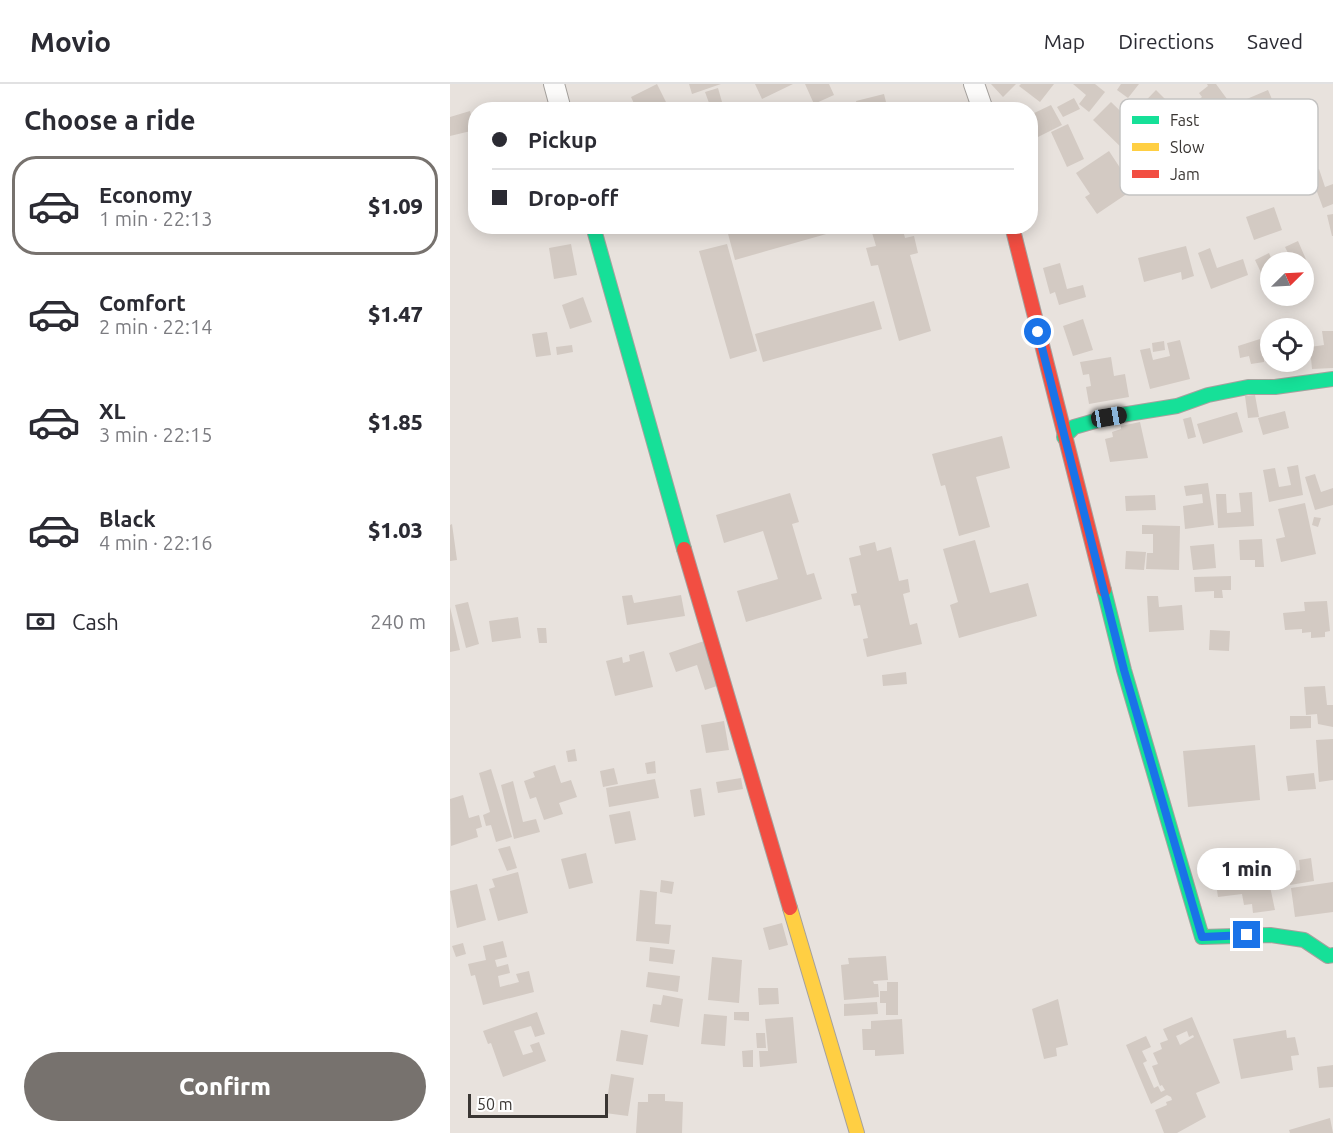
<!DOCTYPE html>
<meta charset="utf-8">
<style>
body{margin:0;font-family:Ubuntu,sans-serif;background:#f2f2f3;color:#2b2b33;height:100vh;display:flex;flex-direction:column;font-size:22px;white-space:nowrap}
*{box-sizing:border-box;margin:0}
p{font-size:20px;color:#7c7c81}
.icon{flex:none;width:33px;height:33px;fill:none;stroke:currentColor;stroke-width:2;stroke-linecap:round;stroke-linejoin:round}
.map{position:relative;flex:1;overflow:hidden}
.sheet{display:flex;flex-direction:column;background:#fff;width:450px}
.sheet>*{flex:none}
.hud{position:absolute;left:18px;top:18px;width:570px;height:132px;border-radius:24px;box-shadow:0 3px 15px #0003;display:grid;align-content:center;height:132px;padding:0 24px;background:#fff}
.needle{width:39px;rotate:66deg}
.buttons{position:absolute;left:810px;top:168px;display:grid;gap:12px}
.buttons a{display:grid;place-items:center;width:54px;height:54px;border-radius:50%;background:#fff;box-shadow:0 3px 15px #0003;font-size:30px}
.scale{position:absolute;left:18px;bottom:15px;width:140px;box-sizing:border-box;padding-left:6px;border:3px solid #3a3633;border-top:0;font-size:16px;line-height:21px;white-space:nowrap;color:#3a3633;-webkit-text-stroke:4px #fff;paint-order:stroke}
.end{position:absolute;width:27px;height:27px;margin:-14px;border:8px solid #1a73e8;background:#fff;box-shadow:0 0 0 3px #fff}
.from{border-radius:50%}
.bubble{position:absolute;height:42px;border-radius:21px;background:#fff;box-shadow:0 3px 15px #0003;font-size:20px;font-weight:800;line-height:42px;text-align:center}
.car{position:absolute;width:18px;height:36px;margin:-18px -9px;border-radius:8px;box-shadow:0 0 4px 2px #0007;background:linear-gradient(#222 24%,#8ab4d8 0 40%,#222 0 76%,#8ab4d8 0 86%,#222 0)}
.hud b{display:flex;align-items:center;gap:21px;height:57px;font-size:22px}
.hud b+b{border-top:2px solid #e1e1e2}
.hud i{width:15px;height:15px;background:#2b2b33}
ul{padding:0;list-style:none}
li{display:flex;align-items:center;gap:18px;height:99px;margin:0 12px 9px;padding:0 12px;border:3px solid transparent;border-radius:24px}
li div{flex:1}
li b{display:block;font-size:22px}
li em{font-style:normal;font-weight:800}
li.selected{border-color:#77726e}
li>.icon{width:54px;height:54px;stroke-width:1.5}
h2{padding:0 24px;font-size:27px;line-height:72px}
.pay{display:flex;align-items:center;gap:15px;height:66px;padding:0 24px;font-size:22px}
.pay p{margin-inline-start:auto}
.action{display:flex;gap:12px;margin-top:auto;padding:12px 24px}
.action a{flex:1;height:69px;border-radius:36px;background:#77726e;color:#fff;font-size:24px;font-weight:800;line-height:69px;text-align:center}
header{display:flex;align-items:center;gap:36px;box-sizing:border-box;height:84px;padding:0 30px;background:#fff;border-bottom:2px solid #e1e1e2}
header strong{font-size:28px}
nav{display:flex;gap:33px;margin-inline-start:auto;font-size:21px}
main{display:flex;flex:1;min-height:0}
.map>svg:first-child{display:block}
.building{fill:#d3cac3;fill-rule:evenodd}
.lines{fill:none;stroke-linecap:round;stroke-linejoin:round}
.street-casing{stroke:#a5a19d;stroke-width:22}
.fast-casing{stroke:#a5a19d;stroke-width:16}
.slow-casing{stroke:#a5a19d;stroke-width:16}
.jam-casing{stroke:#a5a19d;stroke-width:16}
.street{stroke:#fcfbfa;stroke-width:20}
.fast{stroke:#16e098;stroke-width:14}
.slow{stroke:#ffcf43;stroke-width:14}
.jam{stroke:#f24e42;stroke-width:14}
.route{stroke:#1a73e8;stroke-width:8}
.key{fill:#fff;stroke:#c4c3c2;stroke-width:1.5}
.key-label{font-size:16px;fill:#3a3633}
</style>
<header>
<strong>Movio</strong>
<nav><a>Map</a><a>Directions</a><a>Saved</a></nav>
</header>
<main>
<section class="sheet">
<h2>Choose a ride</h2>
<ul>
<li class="selected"><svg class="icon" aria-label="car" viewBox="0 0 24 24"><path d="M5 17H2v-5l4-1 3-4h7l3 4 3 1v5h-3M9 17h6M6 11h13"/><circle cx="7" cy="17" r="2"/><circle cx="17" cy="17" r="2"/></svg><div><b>Economy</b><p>1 min · 22:13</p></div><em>$1.09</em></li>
<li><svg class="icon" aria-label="car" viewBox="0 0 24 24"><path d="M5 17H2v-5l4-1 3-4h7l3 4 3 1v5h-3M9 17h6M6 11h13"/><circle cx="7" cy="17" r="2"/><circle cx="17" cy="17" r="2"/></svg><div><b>Comfort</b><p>2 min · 22:14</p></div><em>$1.47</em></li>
<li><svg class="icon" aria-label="car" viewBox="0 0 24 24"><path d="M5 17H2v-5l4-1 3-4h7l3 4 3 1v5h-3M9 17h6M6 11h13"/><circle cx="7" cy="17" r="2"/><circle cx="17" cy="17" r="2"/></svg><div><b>XL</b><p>3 min · 22:15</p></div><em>$1.85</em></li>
<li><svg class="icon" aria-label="car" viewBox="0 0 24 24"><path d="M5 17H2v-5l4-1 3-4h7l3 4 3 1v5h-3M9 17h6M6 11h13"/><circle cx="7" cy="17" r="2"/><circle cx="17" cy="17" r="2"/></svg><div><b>Black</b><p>4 min · 22:16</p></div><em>$1.03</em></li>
</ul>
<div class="pay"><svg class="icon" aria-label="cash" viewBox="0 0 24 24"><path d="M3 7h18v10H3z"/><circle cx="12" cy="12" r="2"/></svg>Cash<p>240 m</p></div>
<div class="action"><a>Confirm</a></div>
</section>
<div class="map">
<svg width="883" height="1049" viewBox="0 0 883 1049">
<rect width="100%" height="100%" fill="#e8e2dd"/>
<path class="building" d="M207,0l9,18 -17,8h-12l-6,-13z
M239,0h32l-29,10z
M305,0h38l-31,15z
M355,0h24l5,11 -20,9z
M541,0h25l-13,13z
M571,0h33l-14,18 -21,-16z
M623,0h22l10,8 -16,20 -10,-8 7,-9z
M671,0h18l-11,14 -11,-8z
M757,0h9l11,15 -35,28 -11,-14 21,-16 -3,-4 9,-7z
M268,4l6,21 -27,1 -1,-3 13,-4 -4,-11z
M706,6l16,16 -27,26 -15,-15z
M818,6l16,37 -13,7 -7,-15 -8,4 5,12 -10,5 -16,-36z
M434,10l4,16h-30l-2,-9z
M624,14l6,11 -17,8 -6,-10z
M661,18l32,31 -18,18 -32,-31z
M601,21l11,20 -32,16v-26z
M20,27l5,19 -25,6v-19z
M618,40l16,35 -17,8 -16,-35z
M659,67l25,38 -37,25 -12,-17 5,-3 -14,-21z
M869,85l6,18 8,-3v20l-10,4 -13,-35z
M824,123l8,23 -28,10 -8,-23z
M883,130v22h-1l-5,-21z
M291,142h110v1l-116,33 -8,-30z
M420,142h32l3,12 9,-2 4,17 -8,2 21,76 -32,10 -21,-76 -7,1 -5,-18 10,-2z
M848,157l10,23 -4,2v-4h-34v19l-4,2 -11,-23 14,-7 3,7 16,-7 -3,-6z
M121,160l6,31 -23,4 -5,-31z
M277,160l30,107 -27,8 -31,-108z
M736,162l8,30 -12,4 -1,-8 -37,10 -6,-24z
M760,164l7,20 26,-9 5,16 -37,14 -13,-36z
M610,179l7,26 16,-4 3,12 -27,8 -4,-13 -5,2 -7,-26z
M133,213l9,25 -22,7 -8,-24z
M424,217l8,28 -119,33 -8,-28z
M633,235l10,31 -20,6 -10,-30z
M872,247h11v37l-21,1 -2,-22 14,-2z
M97,248l4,23 -15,2 -4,-23z
M810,255l2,7 8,-2v13l-6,2v3l-13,2 -2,-8 -9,2 -2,-12z
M730,256l10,39 -40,10 -10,-39 10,-2 3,12 17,-4 -3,-13z
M714,257l1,9 -12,2 -1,-9z
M122,261l1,7 -16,3 -1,-8z
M661,273l3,19 11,-2 4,23 -40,7 -3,-17 5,-1 -2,-12 -6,1 -3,-13z
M805,311l4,22 -11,1 -3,-22z
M835,327l4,17 -26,7 -5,-17z
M787,328l6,20 -40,12 -6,-20z
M741,333l5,20 -8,2 -5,-20z
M690,338l8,36 -38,4 -5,-23 8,-2 -1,-5 9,-3v-3z
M552,352l8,32 -34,9 14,50 -31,9 -14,-51 -4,1 -9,-32z
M848,381l5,30 -34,7 -6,-32 12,-2 4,19 12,-2 -4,-18z
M865,390l6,18 12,-4v17l-18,5 -10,-33z
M758,399l6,42 -29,4 -2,-23 20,-3 -1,-9 -16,2 -2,-10z
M802,408l2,34 -36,2 -2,-34h10l1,19 14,-1 -2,-19z
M340,409l9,29 -7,2 15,51 7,-2 8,26 -76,23 -9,-31 41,-12 -15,-48 -39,12 -8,-28z
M705,411l1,15 -30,1 -1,-15z
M855,419l11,51 -35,8 -5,-23 9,-2 -7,-28z
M864,433l7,1 -3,9 -6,-2z
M2,440l5,36 -7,1v-36z
M692,441l38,1 -1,44 -33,-1 1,-16h6v-19h-11z
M812,455l2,28h-9v-7h-15l-1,-20z
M525,456l15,53 38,-10 9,33 -78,22 -9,-33 8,-3 -15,-53z
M425,458l2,9 14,-4 8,34 9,-2 2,13 -7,2 7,31 7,-2 5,21 -55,13 -4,-18 5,-1 -8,-33 -6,1 -3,-12 6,-1 -8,-35 12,-3 -2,-9z
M764,460l2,24 -23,2 -3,-24z
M676,467l20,1 -2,18 -19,-1z
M781,492v14h-9l1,8h-9v-7l-19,1 -1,-15z
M182,511l2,8 47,-8 4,21 -58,9 -5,-29z
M697,512h11l1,11 23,-2 2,25 -35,2z
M877,517l3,30 -5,1v5l-14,1v-6l-9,1v-4l-17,1 -2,-17 22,-2 -1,-9z
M18,518l11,42 -13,4 -11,-43z
M0,523l10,43 -10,2z
M68,533l3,21 -29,4 -3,-21z
M87,544h9l1,15h-8z
M760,546l20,1 -1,20 -20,-1z
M254,557l16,44 -15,5 -8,-25 -21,7 -7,-19z
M194,567l9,36 -38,9 -9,-35 16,-4 1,6 7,-2 -1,-6z
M456,588l1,12 -24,2 -1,-11z
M875,602l2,19h6v22l-15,-3 -1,-10 -11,1 -2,-28z
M840,632h21v12l-21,1z
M274,637l5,29 -23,3 -5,-28z
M883,655v41l-14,2 -3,-42z
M805,661l5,55 -72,7 -5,-56z
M125,665l2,12 -9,1 -2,-11z
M205,677l1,12 -9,1 -2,-11z
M105,681l6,18 10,-3 6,17 -18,6 4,11 -19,6 -8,-23 -6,2 -6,-18 11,-4 -2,-5z
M164,684l4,16 -15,3 -3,-16z
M41,685l21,68 -16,5 -5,-17 -5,1 -3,-11 7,-3 -11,-39z
M864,689l2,16 -28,2 -2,-15z
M291,694l2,11 -25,4 -2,-11z
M205,695l4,19 -50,9 -3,-19z
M63,697l10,41 13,-3 4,13 -26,7 -13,-54z
M251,704l4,27 -11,2 -4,-27z
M13,711l6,23 10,-3 3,12 -6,2 2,8 -27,9 -1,-47z
M180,727l6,29 -21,4 -6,-29z
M60,762l7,22 -10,3 -9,-22z
M136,769l7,30 -24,6 -8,-30z
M861,774l3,23 -24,4 -2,-13 12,-2 -1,-10z
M796,778l1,4 18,-3 10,47 -22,3 -1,-9 -8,1 -2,-11 -24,3 -4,-26 17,-3v-4z
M68,788l10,41 -30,8 -9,-32 6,-2 -3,-8z
M211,796l13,2 -2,12 -12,-2z
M883,798v30l-38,5 -4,-29z
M27,800l9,36 -29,8 -7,-37z
M190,806l17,2 -2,32 16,1 -2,19 -33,-3z
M332,839l6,22 -19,5 -6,-22z
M53,857l4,16 -12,3 2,7 11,-3 2,9 -12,3 2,11 19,-5 -3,-8 13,-3 5,21 -51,13 -8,-30 -4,1 -3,-12 18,-4 -3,-14z
M13,859l3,11 -10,3 -4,-11z
M200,863l25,3 -2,14 -24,-3z
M436,872l2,24 -15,1 1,3h4l1,13 -35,3 -3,-35 8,-1 -1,-6z
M262,873l30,3 -3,43 -31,-3z
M198,888l32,4 -2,16 -32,-5z
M437,898h11v33h-12v-12h-6v-12h7z
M308,904h20l1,16 -20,1z
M213,911l20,4 -4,28 -29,-5 3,-18 8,1z
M608,915l10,46 -12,3 1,8 -13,3 -12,-50z
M427,918l1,12 -34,2v-12z
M87,928l8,22 -10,3 -4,-11 -17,5 9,24 10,-3 -3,-7 9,-3 7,19 -43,16 -12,-34 -3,1 -5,-13z
M284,928h15v9l-15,-1z
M254,930l23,2 -2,30 -24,-2z
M343,933l4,46 -37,4 -1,-16h9l-3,-32z
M742,933l28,66 -24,10 10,24 -29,16h-13l-9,-23 12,-5 -1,-3 6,-2 -1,-3 -4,-2 -16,9 -25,-59 20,-9 5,11 -9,4 5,10 -4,2 11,25 4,-2 3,6 4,-2 -3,-5 -2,1 -8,-20 6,-2 -5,-11 9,-4 -2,-6 8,-3 -5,-11zM737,947l2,6 4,-2 1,2 -14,8 -4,-9z
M452,935l2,35 -29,2v-6h-12l-1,-21h9v-8z
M171,946l27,5 -5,30 -27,-4z
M836,946l1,8 8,-1 4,18 -8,1 2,14 -52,9 -8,-40z
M306,949h9l1,15h-9z
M303,966v17h-10l-1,-16z
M883,981v22l-14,1 -2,-21z
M161,990l23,4 -6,38 -23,-3z
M198,1010h17v7l18,1 -1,31h-46l2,-31h10z
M880,1034l3,15h-43l-1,-3z"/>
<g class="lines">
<g class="street-casing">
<path id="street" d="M104,0l7,26
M524,0l9,26"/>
</g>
<g class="fast-casing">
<path id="fast" d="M143,142l91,323
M614,353l10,-10 35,-10 68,-11 31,-11 40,-8h27l58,-8
M654,506l20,80 78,267 68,-2 34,5 24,16 5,-1"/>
</g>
<g class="slow-casing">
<path id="slow" d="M340,824l67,225"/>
</g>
<g class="jam-casing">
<path id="jam" d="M562,142l92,364
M234,465l106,359"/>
</g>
<use href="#street" class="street"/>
<use href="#fast" class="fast"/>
<use href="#slow" class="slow"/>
<use href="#jam" class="jam"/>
</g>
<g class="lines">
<path class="route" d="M588,248l86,338 78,267 45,-2"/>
</g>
<rect x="670" y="15" width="198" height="96" rx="9" class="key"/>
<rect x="682" y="32" width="27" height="8" fill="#16e098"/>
<rect x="682" y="59" width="27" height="8" fill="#ffcf43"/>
<rect x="682" y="86" width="27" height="8" fill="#f24e42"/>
<g class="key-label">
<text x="720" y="42">Fast</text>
<text x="720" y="69">Slow</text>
<text x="720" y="96">Jam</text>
</g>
</svg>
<div class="buttons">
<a><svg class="needle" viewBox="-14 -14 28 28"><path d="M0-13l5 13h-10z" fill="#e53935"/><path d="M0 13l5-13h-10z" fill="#7c7c81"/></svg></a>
<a><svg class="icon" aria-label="locate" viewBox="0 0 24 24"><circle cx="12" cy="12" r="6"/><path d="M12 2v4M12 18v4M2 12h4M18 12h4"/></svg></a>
</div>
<div class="scale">50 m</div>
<i class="end from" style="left:588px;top:248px"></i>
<i class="end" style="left:797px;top:851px"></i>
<div class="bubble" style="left:747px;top:764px;width:99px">1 min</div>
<i class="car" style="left:659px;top:333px;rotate:81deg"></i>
<div class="hud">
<b><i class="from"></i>Pickup</b>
<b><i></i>Drop-off</b>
</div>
</div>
</main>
